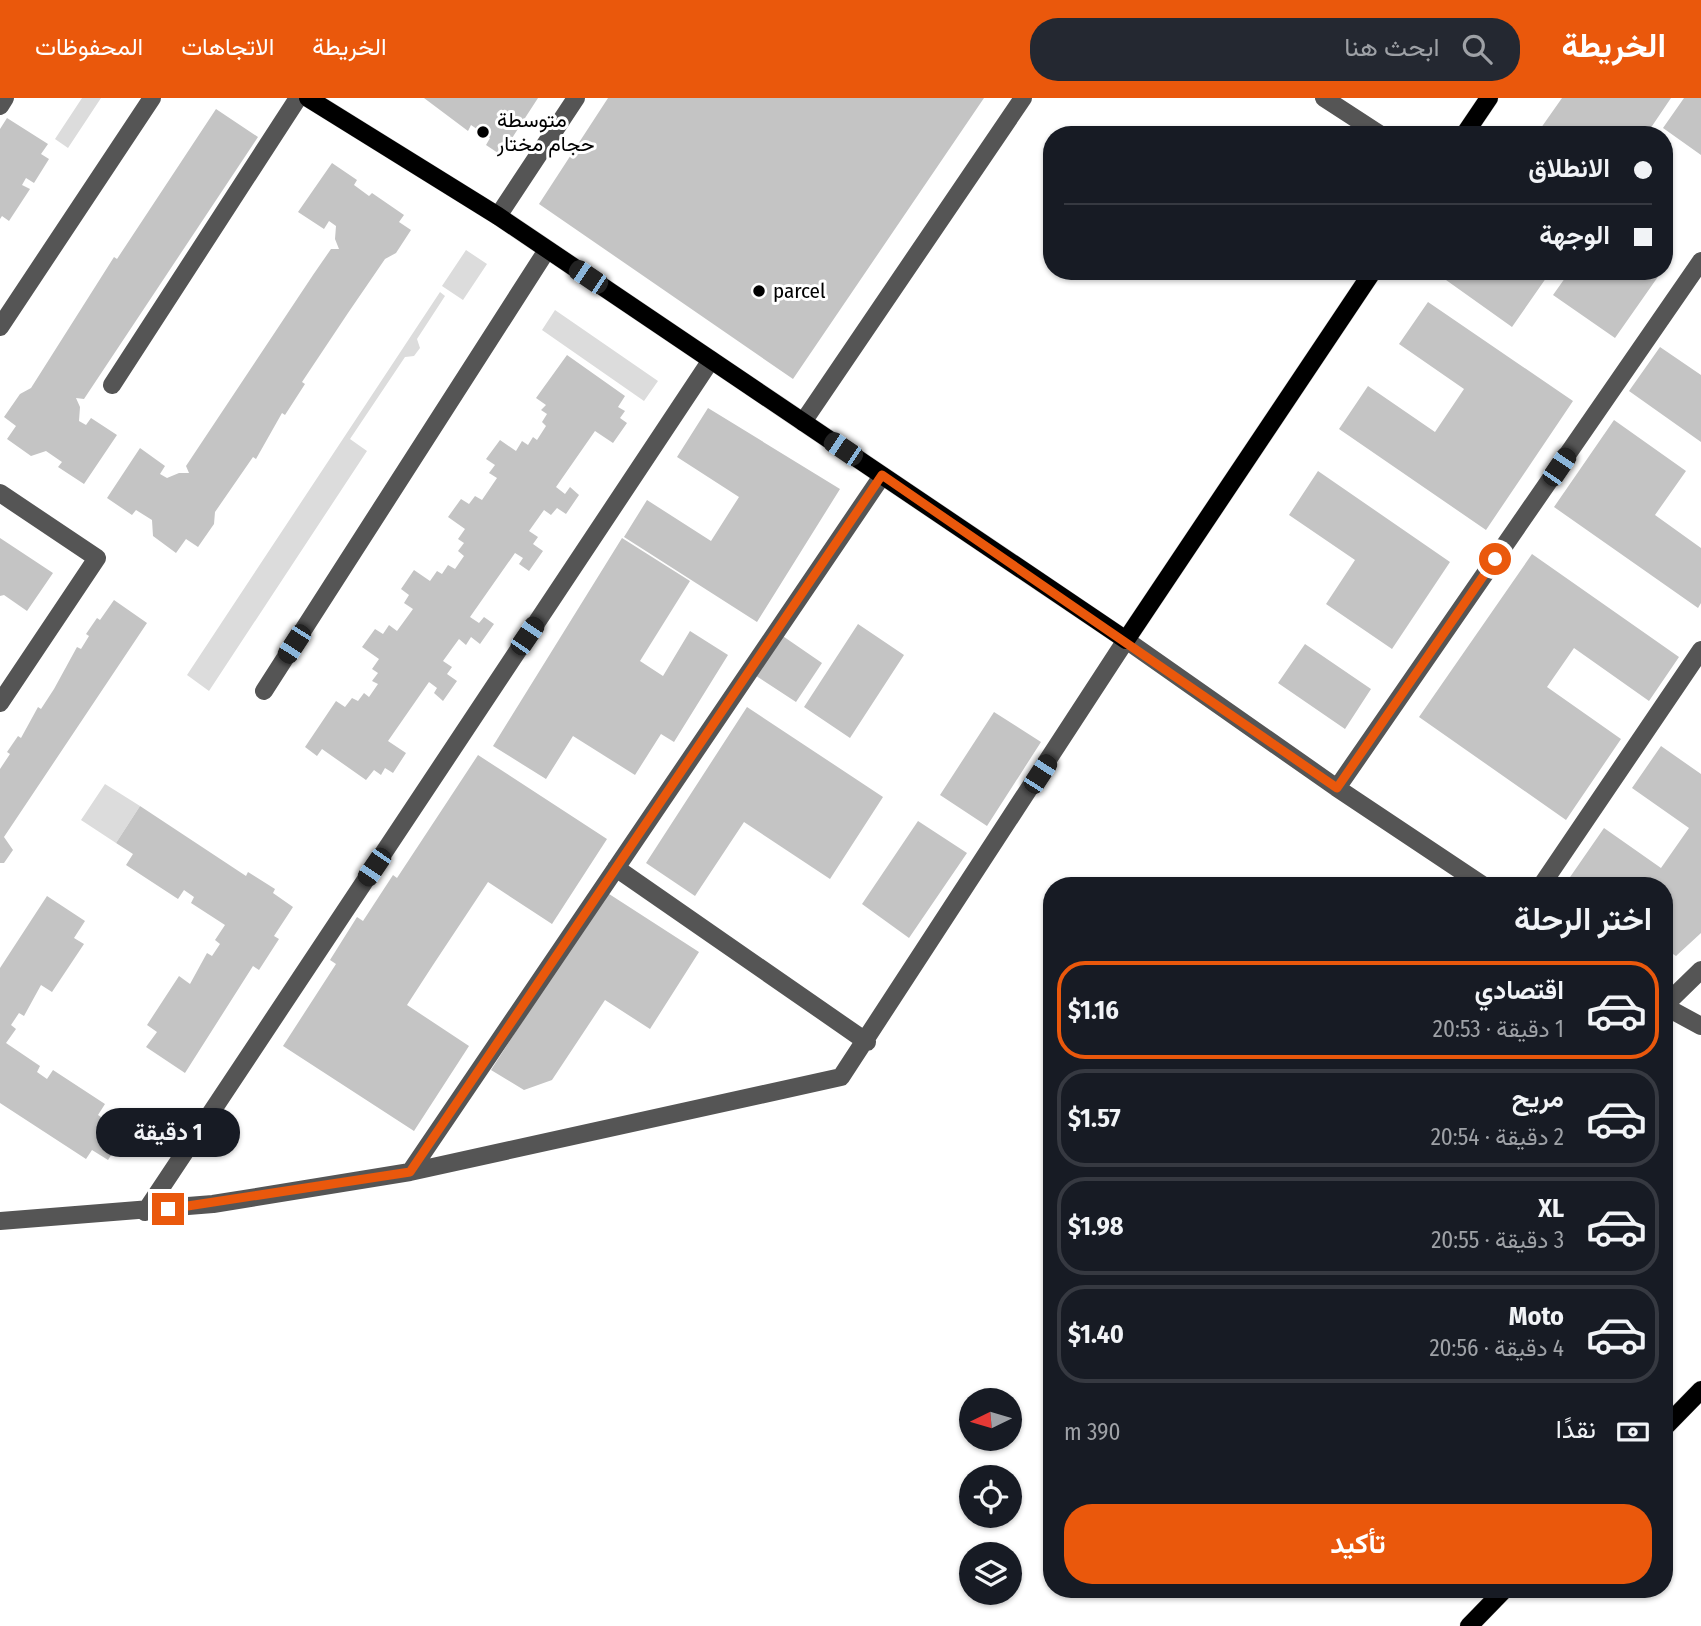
<!DOCTYPE html>
<html lang="ar">
<meta charset="utf-8">
<style>
body{margin:0;font-family:"Fira Sans Condensed",Vazirmatn,sans-serif;background:#242831;color:#f1f3f6;direction:rtl;height:100vh;display:flex;flex-direction:column;font-size:26px;white-space:nowrap}
*{box-sizing:border-box;margin:0}
p{font-size:23px;color:#9ea1a6}
.icon{flex:none;width:38px;height:38px;fill:none;stroke:currentColor;stroke-width:2;stroke-linecap:round;stroke-linejoin:round}
.map{position:relative;flex:1;overflow:hidden;direction:ltr}
.side{position:absolute;left:1043px;top:779px;width:630px;height:721px;display:flex;flex-direction:column;background:#171b24;border-radius:28px;box-shadow:0 2px 5px #0004;direction:rtl}
.side>*{flex:none}
.top-card{position:absolute;left:1043px;top:28px;width:630px;height:154px;border-radius:28px;box-shadow:0 2px 5px #0004;direction:rtl;display:grid;align-content:center;height:154px;padding:0 21px;background:#171b24}
.needle{width:46px;rotate:265deg}
.buttons{position:absolute;left:959px;top:1290px;display:grid;gap:14px}
.buttons a{display:grid;place-items:center;width:63px;height:63px;border-radius:50%;background:#171b24;box-shadow:0 2px 5px #0004;font-size:35px}
.end{position:absolute;width:32px;height:32px;margin:-16px;border:9px solid #ea580c;background:#fff;box-shadow:0 0 0 4px #fff}
.from{border-radius:50%}
.bubble{position:absolute;height:49px;border-radius:24px;background:#171b24;box-shadow:0 2px 5px #0004;font-size:23px;font-weight:700;line-height:49px;text-align:center;direction:rtl}
.car{position:absolute;width:21px;height:42px;margin:-21px -10px;border-radius:9px;box-shadow:0 0 5px 2px #0007;background:linear-gradient(#222 24%,#8ab4d8 0 40%,#222 0 76%,#8ab4d8 0 86%,#222 0)}
.top-card b{display:flex;align-items:center;gap:24px;height:66px;font-size:26px}
.top-card b+b{border-top:2px solid #363941}
.top-card i{width:18px;height:18px;background:#f1f3f6}
ul{padding:0;list-style:none}
li{display:flex;align-items:center;gap:21px;height:98px;margin:0 14px 10px;padding:0 7px;border:4px solid #363941;border-radius:28px}
li div{flex:1}
li b{display:block;font-size:26px}
li em{font-style:normal;font-weight:700}
li.current{border-color:#ea580c}
li>.icon{width:63px;height:63px;stroke-width:1.5}
h2{padding:0 21px;font-size:32px;line-height:84px}
.pay{display:flex;align-items:center;gap:18px;height:77px;padding:0 21px;font-size:26px}
.pay p{margin-inline-start:auto}
.primary-button{display:flex;gap:14px;margin-top:auto;padding:14px 21px}
.primary-button a{flex:1;height:80px;border-radius:28px;background:#ea580c;color:#fff;font-size:28px;font-weight:700;line-height:80px;text-align:center}
header{display:flex;align-items:center;gap:42px;box-sizing:border-box;height:98px;padding:0 35px;background:#ea580c;color:#fff}
header strong{font-size:33px}
nav{display:flex;gap:38px;margin-inline-start:auto;font-size:24px}
.search{width:490px;height:63px;background:#242831;display:flex;align-items:center;gap:18px;box-sizing:border-box;padding:0 24px;border-radius:28px;color:#9ea1a6;font-size:26px}
.map>svg:first-child{display:block}
.green{fill:#dcdcdc}
.building{fill:#c4c4c4}
.lines{fill:none;stroke-linecap:round;stroke-linejoin:round}
.major-casing{stroke:#dbdbdb;stroke-width:19}
.minor{stroke:#555;stroke-width:18}
.major{stroke:#000;stroke-width:18}
.route{stroke:#ea580c;stroke-width:9}
.poi-dot{fill:#000;stroke:#fff;stroke-width:2.5}
.labels{text-anchor:middle;dominant-baseline:central;stroke-width:6;stroke-linejoin:round;paint-order:stroke}
.poi-label{font-size:21px;fill:#000;stroke:#fff;text-anchor:start}
</style>
<header>
<strong>الخريطة</strong>
<div class="search"><svg class="icon" aria-label="search" viewBox="0 0 24 24"><circle cx="10" cy="10" r="6"/><path d="M15 15l6 6"/></svg>ابحث هنا</div>
<nav><a>الخريطة</a><a>الاتجاهات</a><a>المحفوظات</a></nav>
</header>
<div class="map">
<svg width="1701" height="1528" viewBox="0 0 1701 1528">
<rect width="100%" height="100%" fill="#fff"/>
<path class="green" d="M82,0h19l-33,50 -13,-9z
M466,152l21,14 -24,36 -21,-14z
M440,194l5,4 -28,43 3,9 -6,8 -9,1 -55,82 17,12 -158,240 -22,-16z
M555,212l103,71 -14,20 -102,-71z
M105,686l35,22 -24,37 -35,-23z"/>
<path class="building" d="M424,0h114l-37,57 -15,-10 4,-7 -19,-13 -3,6z
M608,0h376l-191,281 -254,-175z
M1562,0h109l-25,37h-110z
M1684,0h17v57l-38,-27z
M216,11l42,28 -174,262 -8,-1 4,9 -1,14 7,4 5,-7 26,17 -33,49 -26,-17 4,-5 -16,-11 -15,5 -24,-17 9,-13 -12,-9 16,-23 11,-6 83,-131 3,2z
M7,20l41,26 -7,10 8,5 -15,24 -8,-5 -4,7 8,4 -21,32 -7,-5 -2,3v-90z
M332,65l25,17 -3,5 15,11 3,-3 32,22 -5,7 12,8 -15,23 -11,6 -37,54 -46,69 3,2 -20,31 -3,-2 -26,46 -3,-2 -38,55 -1,12 -16,23 -12,-8 -10,14 -23,-17 -1,-16 -16,-10 -4,5 -25,-17 33,-50 25,18 -5,8 7,4 12,-5h10l-3,-7 127,-191 18,-26h8l-4,-10 1,-13 -7,-5 -5,8 -26,-17z
M1441,173h110l-39,56 -73,-52z
M1570,173h92l-47,67 -62,-43z
M1428,204l145,99 -87,129 -147,-101 29,-43 67,46 29,-43 -65,-45z
M1660,249l41,28v67l-72,-51z
M567,257l58,41 -7,11 7,4 -5,7 7,5 -14,20 -18,-12 -39,56 9,7 5,-7 9,8 -13,19 -9,-6 -6,7 -7,-5 -15,21 9,6 -5,7 10,7 -14,20 -10,-7 4,-6 -8,-5 -45,64 9,6 5,-6 10,7 -14,20 -9,-7 -5,8 -7,-6 -16,22 9,6 -5,7 10,7 -14,20 -9,-8 3,-5 -8,-6 -41,59 18,12 -13,20 -8,-5 -4,7 -7,-5 -8,10 -44,-31 -5,7 -12,-9 31,-46 9,6 7,-9 6,3 6,-8 5,4 9,-13 -6,-3 6,-8 -6,-4 7,-10 -17,-12 13,-18 8,5 6,-9 8,6 16,-22 -9,-6 5,-8 -8,-6 13,-19 16,11 7,-10 5,3 6,-9 7,4 9,-13 -6,-5 6,-8 -6,-4 7,-10 -17,-12 13,-18 8,5 6,-8 7,4 15,-22 -8,-5 6,-8 -9,-6 14,-19 16,11 6,-10 6,4 5,-8 4,3 9,-14 -4,-4 5,-8 -6,-4 5,-5 -10,-7z
M708,310l132,81 -83,133 -133,-85 23,-37 64,41 28,-44 -62,-40z
M1614,322l72,51 -31,44 46,33v55l-3,5 -144,-101z
M1318,373l132,91 -58,87 -66,-45 29,-44 -66,-45z
M0,440l53,35 -26,38 -23,-16 -4,1z
M622,440l68,43 -50,80 23,15 27,-45 38,24 -54,87 -13,-8 -26,41 -62,-39 -27,43 -53,-33z
M1532,456l147,103 -30,44 -75,-53 -27,39 74,52 -55,81 -147,-103z
M114,502l33,23 -143,214 9,13 -9,13h-4v-94l10,-15 -3,-2 11,-16 3,2 17,-31 3,2 13,-20 23,-42 4,2 8,-13 -3,-2 11,-16 3,2z
M858,526l46,31 -54,83 -46,-31z
M774,532l48,33 -26,39 -49,-32z
M1305,546l66,45 -26,40 -67,-46z
M747,609l136,90 -53,82 -86,-57 -49,74 -49,-33z
M994,614l47,30 -54,84 -47,-31z
M1661,648l40,28v159l-25,23 -12,-8v-62h-88l-8,-6 36,-52 57,40 28,-40 -57,-40z
M478,657l129,84 -55,85 -64,-42 -55,83 -26,40 62,41 -55,85 -131,-85 53,-82 -6,-4 27,-43 6,4 30,-46 4,3z
M140,708l106,70 2,-4 27,17 -2,4 20,14 -19,29 5,3 -20,31 -6,-4 -68,107 -39,-26 11,-15 -10,-7 32,-49 11,8 17,-31 5,3 8,-12 -5,-4 10,-15 -34,-22 3,-6 -10,-7 -6,9 -52,-34 7,-11 -17,-11z
M918,723l49,32 -58,85 -47,-34z
M606,794l93,60 -49,77 -45,-29 -53,80 -28,10 -33,-20z
M47,798l38,25 -11,17 10,6 -32,48 -11,-7 -17,31 -5,-3 -8,12 5,4 -10,14 34,23 -3,6 10,7 6,-9 52,34 -7,11 12,8 -3,4 16,10 -15,23 -16,-10 -6,9 -86,-56v-135z"/>
<g class="lines">
<g class="major-casing">
<path id="major" d="M308,0l190,118 628,424 247,-369
M1464,37l25,-37
M1664,1330l37,-38
M1469,1528l36,-37"/>
</g>
<path class="minor" d="M1324,0l57,37
M0,8l5,-8
M498,118l78,-118
M0,229l152,-229
M112,287l186,-287
M803,324l220,-324
M0,395l97,65 -97,145
M264,593l283,-441
M1337,690l364,-527
M616,770l251,174
M1541,788l160,-236
M1701,872l-37,36 37,20
M410,1074l472,-696
M145,1114l566,-852
M0,1123l213,-17 197,-32 431,-95 285,-437 211,148 147,98"/>
<use href="#major" class="major"/>
</g>
<g class="lines">
<path class="route" d="M168,1111l242,-37 472,-697 455,313 158,-229"/>
</g>
<g class="poi-dot">
<circle cx="483" cy="34" r="7"/>
<circle cx="759" cy="193" r="7"/>
</g>
<g class="labels">
<g class="poi-label">
<text x="497" y="22">متوسطة<tspan x="497" dy="24">حجام مختار</tspan></text>
<text x="773" y="193">parcel</text>
</g>
</g>
</svg>
<div class="buttons">
<a><svg class="needle" viewBox="-14 -14 28 28"><path d="M0-13l5 13h-10z" fill="#e53935"/><path d="M0 13l5-13h-10z" fill="#9ea1a6"/></svg></a>
<a><svg class="icon" aria-label="locate" viewBox="0 0 24 24"><circle cx="12" cy="12" r="6"/><path d="M12 2v4M12 18v4M2 12h4M18 12h4"/></svg></a>
<a><svg class="icon" aria-label="layers" viewBox="0 0 24 24"><path d="M12 4l9 5-9 5-9-5zM3 14l9 5 9-5"/></svg></a>
</div>
<i class="end from" style="left:1495px;top:461px"></i>
<i class="end" style="left:168px;top:1111px"></i>
<div class="bubble" style="left:96px;top:1010px;width:144px">1 دقيقة</div>
<i class="car" style="left:588px;top:179px;rotate:304deg"></i>
<i class="car" style="left:843px;top:351px;rotate:304deg"></i>
<i class="car" style="left:1559px;top:369px;rotate:34deg"></i>
<i class="car" style="left:527px;top:538px;rotate:34deg"></i>
<i class="car" style="left:294px;top:546px;rotate:213deg"></i>
<i class="car" style="left:1040px;top:676px;rotate:33deg"></i>
<i class="car" style="left:374px;top:769px;rotate:214deg"></i>
<div class="top-card">
<b><i class="from"></i>الانطلاق</b>
<b><i></i>الوجهة</b>
</div>
<section class="side">
<h2>اختر الرحلة</h2>
<ul>
<li class="current"><svg class="icon" aria-label="car" viewBox="0 0 24 24"><path d="M5 17H2v-5l4-1 3-4h7l3 4 3 1v5h-3M9 17h6M6 11h13"/><circle cx="7" cy="17" r="2"/><circle cx="17" cy="17" r="2"/></svg><div><b>اقتصادي</b><p>1 دقيقة · 20:53</p></div><em>$1.16</em></li>
<li><svg class="icon" aria-label="car" viewBox="0 0 24 24"><path d="M5 17H2v-5l4-1 3-4h7l3 4 3 1v5h-3M9 17h6M6 11h13"/><circle cx="7" cy="17" r="2"/><circle cx="17" cy="17" r="2"/></svg><div><b>مريح</b><p>2 دقيقة · 20:54</p></div><em>$1.57</em></li>
<li><svg class="icon" aria-label="car" viewBox="0 0 24 24"><path d="M5 17H2v-5l4-1 3-4h7l3 4 3 1v5h-3M9 17h6M6 11h13"/><circle cx="7" cy="17" r="2"/><circle cx="17" cy="17" r="2"/></svg><div><b>XL</b><p>3 دقيقة · 20:55</p></div><em>$1.98</em></li>
<li><svg class="icon" aria-label="car" viewBox="0 0 24 24"><path d="M5 17H2v-5l4-1 3-4h7l3 4 3 1v5h-3M9 17h6M6 11h13"/><circle cx="7" cy="17" r="2"/><circle cx="17" cy="17" r="2"/></svg><div><b>Moto</b><p>4 دقيقة · 20:56</p></div><em>$1.40</em></li>
</ul>
<div class="pay"><svg class="icon" aria-label="cash" viewBox="0 0 24 24"><path d="M3 7h18v10H3z"/><circle cx="12" cy="12" r="2"/></svg>نقدًا<p>390 m</p></div>
<div class="primary-button"><a>تأكيد</a></div>
</section>
</div>
